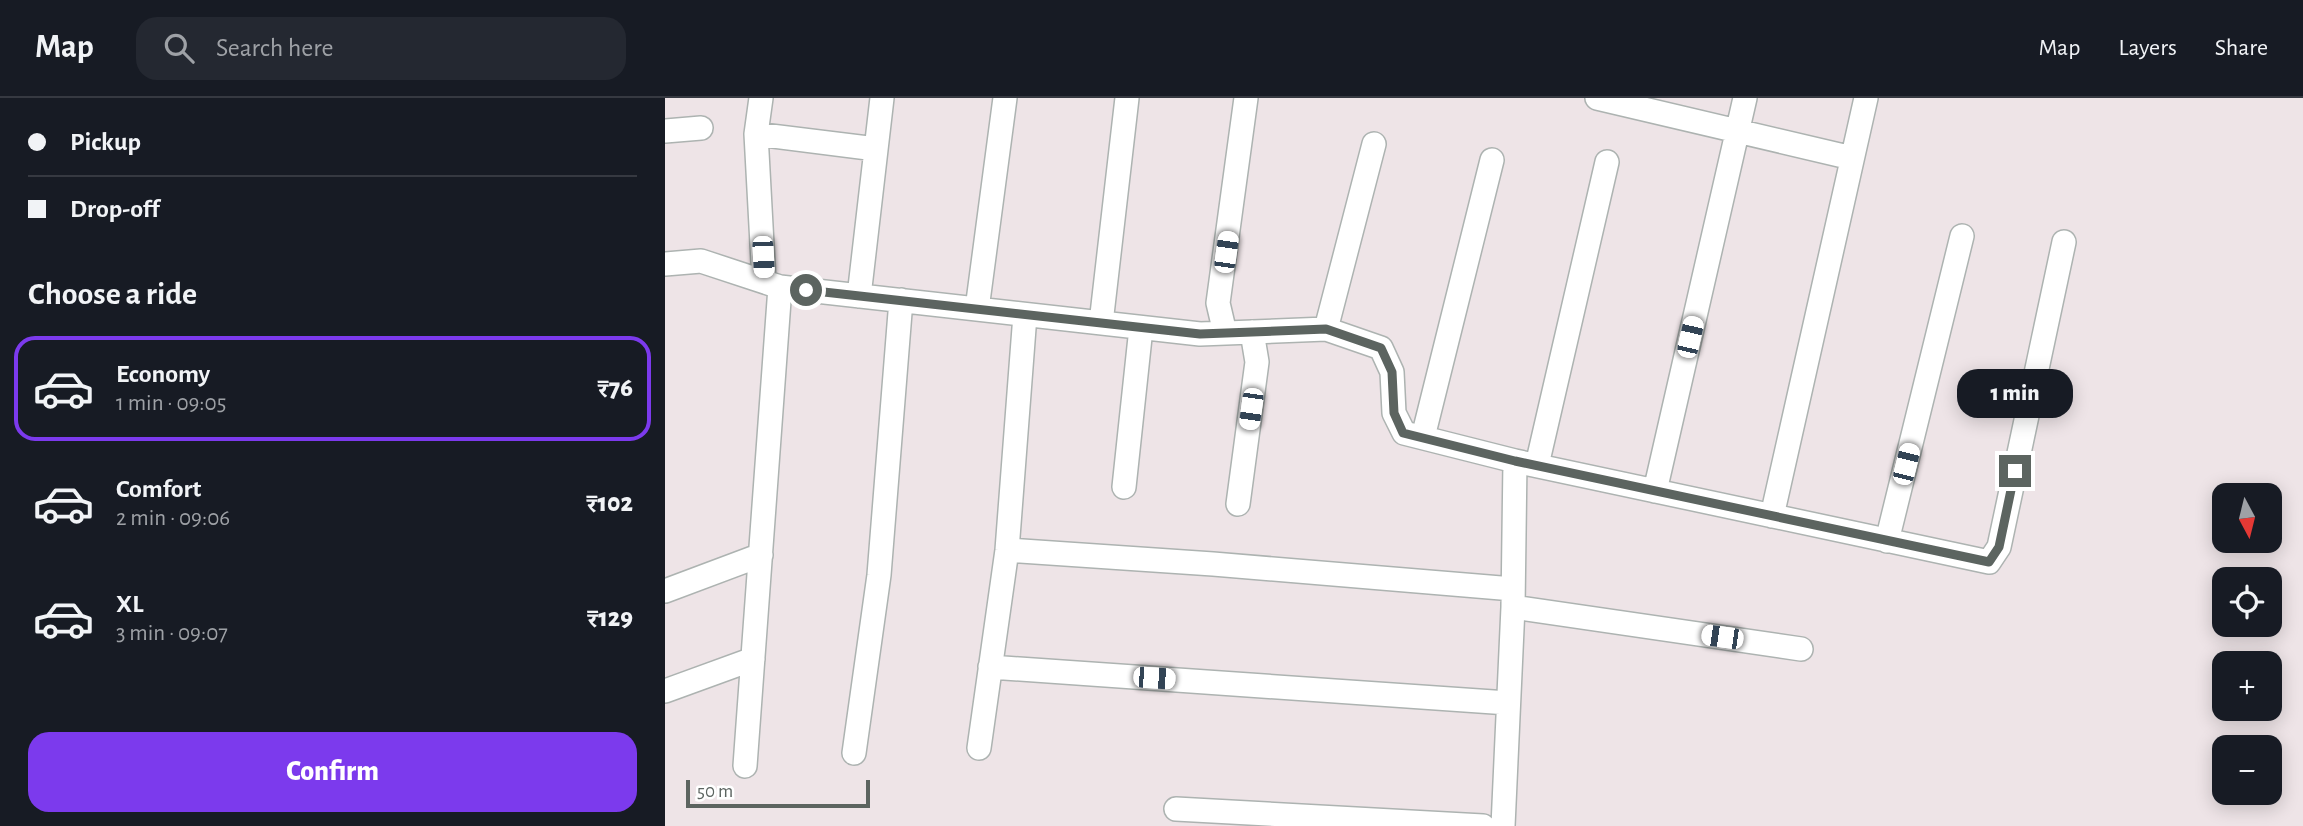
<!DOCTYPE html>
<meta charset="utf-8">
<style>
body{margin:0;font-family:"Alegreya Sans",sans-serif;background:#242831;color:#f1f3f6;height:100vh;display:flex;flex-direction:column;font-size:26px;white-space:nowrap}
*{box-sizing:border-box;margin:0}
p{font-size:23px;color:#9ea1a6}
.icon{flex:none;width:38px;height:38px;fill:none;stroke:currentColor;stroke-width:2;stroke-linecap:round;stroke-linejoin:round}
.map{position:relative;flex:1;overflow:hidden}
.drawer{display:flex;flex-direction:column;background:#171b24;width:665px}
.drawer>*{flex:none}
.banner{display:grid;align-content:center;height:154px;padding:0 28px;background:#171b24}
.needle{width:46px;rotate:173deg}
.fabs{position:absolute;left:1547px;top:385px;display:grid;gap:14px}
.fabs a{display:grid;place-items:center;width:70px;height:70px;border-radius:14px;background:#171b24;box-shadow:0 4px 18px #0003;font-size:35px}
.scale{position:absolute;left:21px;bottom:18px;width:184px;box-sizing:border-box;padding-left:7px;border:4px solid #5c6460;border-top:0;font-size:19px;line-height:24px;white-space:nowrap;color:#5c6460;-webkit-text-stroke:5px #fff;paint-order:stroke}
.end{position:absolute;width:32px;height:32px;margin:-16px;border:9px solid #5c6460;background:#fff;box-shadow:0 0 0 4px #fff}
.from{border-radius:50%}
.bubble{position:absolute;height:49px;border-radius:21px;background:#171b24;box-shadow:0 4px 18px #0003;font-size:23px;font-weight:800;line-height:49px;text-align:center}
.car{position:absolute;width:21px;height:42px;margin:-21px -10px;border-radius:9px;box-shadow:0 0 5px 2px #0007;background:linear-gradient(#fff 24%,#345 0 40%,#fff 0 76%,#345 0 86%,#fff 0)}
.banner b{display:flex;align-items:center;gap:24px;height:66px;font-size:26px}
.banner b+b{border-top:2px solid #363941}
.banner i{width:18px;height:18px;background:#f1f3f6}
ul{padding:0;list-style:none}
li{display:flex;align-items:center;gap:21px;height:105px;margin:0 14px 10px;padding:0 14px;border:4px solid transparent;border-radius:21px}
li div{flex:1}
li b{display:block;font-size:26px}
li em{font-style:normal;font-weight:800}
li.current{border-color:#7c3aed}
li>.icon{width:63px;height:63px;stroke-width:1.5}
h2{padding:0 28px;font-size:32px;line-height:84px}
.cta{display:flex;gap:14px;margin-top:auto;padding:14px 28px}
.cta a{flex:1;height:80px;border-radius:21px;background:#7c3aed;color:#fff;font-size:28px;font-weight:800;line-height:80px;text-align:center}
header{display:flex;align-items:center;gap:42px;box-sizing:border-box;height:98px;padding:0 35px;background:#171b24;border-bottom:2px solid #363941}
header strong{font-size:33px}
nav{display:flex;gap:38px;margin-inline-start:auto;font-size:24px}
.search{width:490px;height:63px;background:#242831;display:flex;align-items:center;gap:18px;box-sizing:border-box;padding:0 24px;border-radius:21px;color:#9ea1a6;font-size:26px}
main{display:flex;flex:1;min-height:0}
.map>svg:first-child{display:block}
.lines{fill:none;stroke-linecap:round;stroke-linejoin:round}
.minor-casing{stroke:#adb3b1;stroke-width:26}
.minor{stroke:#fff;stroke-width:23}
.route{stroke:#5c6460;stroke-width:9}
</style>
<header>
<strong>Map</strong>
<div class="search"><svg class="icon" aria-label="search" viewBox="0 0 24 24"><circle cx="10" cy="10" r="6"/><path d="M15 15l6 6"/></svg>Search here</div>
<nav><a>Map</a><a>Layers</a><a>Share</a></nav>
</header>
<main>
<section class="drawer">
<div class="banner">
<b><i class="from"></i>Pickup</b>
<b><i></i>Drop-off</b>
</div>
<h2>Choose a ride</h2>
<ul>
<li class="current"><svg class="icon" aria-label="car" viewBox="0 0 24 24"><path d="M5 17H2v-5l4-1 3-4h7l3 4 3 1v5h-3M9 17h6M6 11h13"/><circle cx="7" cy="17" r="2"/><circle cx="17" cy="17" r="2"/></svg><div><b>Economy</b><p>1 min · 09:05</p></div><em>₹76</em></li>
<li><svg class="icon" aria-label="car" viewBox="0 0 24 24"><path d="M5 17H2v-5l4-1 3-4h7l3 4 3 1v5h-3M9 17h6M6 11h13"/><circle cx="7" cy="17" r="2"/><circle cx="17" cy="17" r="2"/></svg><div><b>Comfort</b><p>2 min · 09:06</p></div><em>₹102</em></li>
<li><svg class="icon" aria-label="car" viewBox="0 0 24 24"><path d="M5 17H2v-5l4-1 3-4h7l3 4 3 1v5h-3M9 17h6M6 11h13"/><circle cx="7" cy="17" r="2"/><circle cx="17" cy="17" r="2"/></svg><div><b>XL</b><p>3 min · 09:07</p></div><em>₹129</em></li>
</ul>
<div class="cta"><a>Confirm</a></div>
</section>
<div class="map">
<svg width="1638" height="728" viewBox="0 0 1638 728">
<rect width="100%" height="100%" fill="#eee4e7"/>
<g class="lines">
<g class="minor-casing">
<path id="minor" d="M96,0l-5,36 8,147
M932,0l255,60
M0,33l36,-3
M91,36l120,15
M0,166l36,-3 79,26 420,47 126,-5 55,19 11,24 2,41 10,20 111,28 474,101 10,-15 65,-305
M194,198l23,-198
M312,211l28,-211
M436,225l26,-225
M661,231l48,-185
M560,235l-7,-30 28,-205
M758,339l69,-277
M872,367l70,-303
M459,389l17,-159
M990,393l90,-393
M573,406l19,-142 -5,-30
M1107,418l94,-418
M1222,443l75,-305
M342,452l206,14 300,25
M0,493l96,-36
M848,509l288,42
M325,569l518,36
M0,593l88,-32
M314,650l28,-198 18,-235
M189,655l25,-178 22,-275
M80,668l35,-479
M511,711l307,17
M838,728l10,-219 2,-146"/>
</g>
<use href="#minor" class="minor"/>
</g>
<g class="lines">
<path class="route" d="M141,192l394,44 126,-5 55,19 11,24 2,41 9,20 112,28 474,101 10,-15 16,-76"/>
</g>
</svg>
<div class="fabs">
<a><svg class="needle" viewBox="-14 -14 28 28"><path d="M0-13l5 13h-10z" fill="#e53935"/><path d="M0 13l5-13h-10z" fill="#9ea1a6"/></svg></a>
<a><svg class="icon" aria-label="locate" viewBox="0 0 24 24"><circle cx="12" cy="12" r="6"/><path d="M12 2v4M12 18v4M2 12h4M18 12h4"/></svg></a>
<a>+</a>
<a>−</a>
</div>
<div class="scale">50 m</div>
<i class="end from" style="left:141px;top:192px"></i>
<i class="end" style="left:1350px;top:373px"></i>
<div class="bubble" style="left:1292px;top:271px;width:116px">1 min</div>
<i class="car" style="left:561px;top:154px;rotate:8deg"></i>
<i class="car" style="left:98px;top:159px;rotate:177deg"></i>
<i class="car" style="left:1025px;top:239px;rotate:13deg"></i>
<i class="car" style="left:586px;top:311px;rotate:188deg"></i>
<i class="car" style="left:1241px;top:366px;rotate:14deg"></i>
<i class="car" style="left:1057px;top:539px;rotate:278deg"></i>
<i class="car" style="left:489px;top:580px;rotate:94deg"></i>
</div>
</main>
